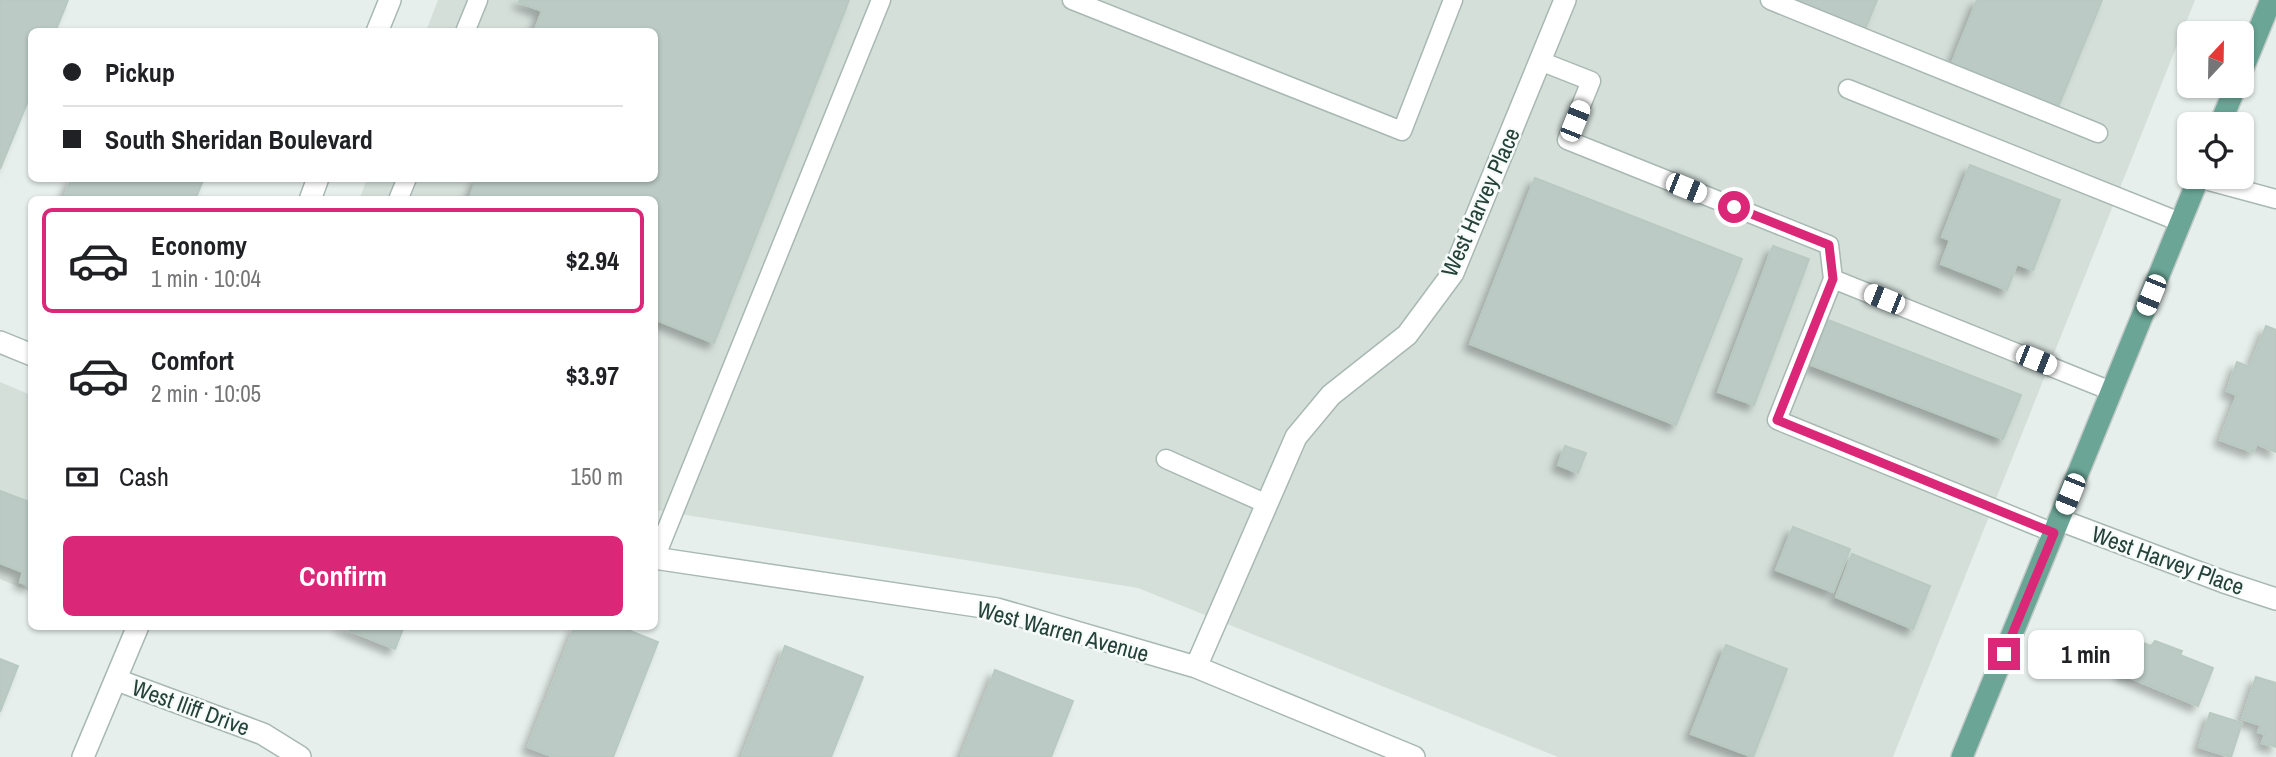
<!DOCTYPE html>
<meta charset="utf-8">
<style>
body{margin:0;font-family:"Archivo Narrow",sans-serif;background:#f6f6f6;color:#202124;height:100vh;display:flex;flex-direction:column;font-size:26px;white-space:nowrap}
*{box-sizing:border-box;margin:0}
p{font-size:23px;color:#757577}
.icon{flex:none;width:38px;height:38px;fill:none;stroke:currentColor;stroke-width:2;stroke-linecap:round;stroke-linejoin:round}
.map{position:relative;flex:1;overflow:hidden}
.details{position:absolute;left:28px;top:196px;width:630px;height:434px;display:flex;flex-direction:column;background:#fff;border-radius:10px;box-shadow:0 2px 5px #0004}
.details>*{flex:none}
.hud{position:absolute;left:28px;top:28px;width:630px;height:154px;border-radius:10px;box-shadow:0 2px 5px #0004;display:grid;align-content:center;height:154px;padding:0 35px;background:#fff}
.needle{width:46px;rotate:22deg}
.buttons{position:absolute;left:2177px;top:21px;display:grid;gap:14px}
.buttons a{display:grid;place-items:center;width:77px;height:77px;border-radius:10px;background:#fff;box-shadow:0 2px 5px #0004;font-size:35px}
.end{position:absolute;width:32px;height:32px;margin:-16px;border:9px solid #db2777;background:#fff;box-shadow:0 0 0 4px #fff}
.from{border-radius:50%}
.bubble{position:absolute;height:49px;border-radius:10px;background:#fff;box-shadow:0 2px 5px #0004;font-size:23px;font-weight:700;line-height:49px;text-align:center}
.car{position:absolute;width:21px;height:42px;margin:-21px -10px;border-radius:9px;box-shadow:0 0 5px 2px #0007;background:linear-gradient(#fff 24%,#345 0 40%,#fff 0 76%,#345 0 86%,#fff 0)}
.hud b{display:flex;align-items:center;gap:24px;height:66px;font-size:26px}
.hud b+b{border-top:2px solid #e0e0e0}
.hud i{width:18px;height:18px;background:#202124}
ul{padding:12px 0 0;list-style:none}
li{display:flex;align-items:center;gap:21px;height:105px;margin:0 14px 10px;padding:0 21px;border:4px solid transparent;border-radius:10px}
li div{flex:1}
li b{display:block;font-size:26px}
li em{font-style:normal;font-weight:700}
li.selected{border-color:#db2777}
li>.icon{width:63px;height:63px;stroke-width:1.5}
.pay{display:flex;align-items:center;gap:18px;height:77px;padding:0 35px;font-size:26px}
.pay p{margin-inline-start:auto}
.cta{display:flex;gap:14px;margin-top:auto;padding:14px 35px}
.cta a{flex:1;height:80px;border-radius:10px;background:#db2777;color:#fff;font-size:28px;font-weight:700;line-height:80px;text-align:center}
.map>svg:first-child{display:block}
.built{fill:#d4dfda}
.building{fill:#bbcac4;stroke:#b8c9c2;stroke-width:2;filter:url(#shadow)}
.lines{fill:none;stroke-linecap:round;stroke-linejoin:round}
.lane-casing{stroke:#a8b8b2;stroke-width:21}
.street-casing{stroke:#a8b8b2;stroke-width:24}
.primary-casing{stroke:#c2cac8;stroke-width:24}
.lane{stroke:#fff;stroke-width:18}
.street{stroke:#fff;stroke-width:21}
.primary{stroke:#6aa596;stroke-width:21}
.route{stroke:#db2777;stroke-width:9}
.labels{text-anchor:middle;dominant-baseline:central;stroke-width:5;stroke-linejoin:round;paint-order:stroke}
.street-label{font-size:23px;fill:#24423a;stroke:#f7fbf9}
</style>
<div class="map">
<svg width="2276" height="757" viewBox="0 0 2276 757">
<defs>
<filter id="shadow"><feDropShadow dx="-6" dy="6" stdDeviation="3.5" flood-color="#0004"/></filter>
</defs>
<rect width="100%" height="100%" fill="#e6efeb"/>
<path class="built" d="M438,0h1757l-302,757h-335l-420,-169 -483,-78 -1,-310h-295l8,-21 287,-1v-146l-228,-1z
M0,382l31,13v197l-31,-13z"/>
<path class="building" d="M0,0h68l-13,32h-23v59l-32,78z
M520,0h329l-135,343 -60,-24v-119h-185l8,-22h177v-146h-120l8,-21 -23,-9z
M1795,0h82l-12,29z
M1977,0h125l-44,107 -106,-44z
M1970,165l90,35 -27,70 -16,-6 -10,26 -66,-26 9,-24 -8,-3z
M72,178h132l-9,22h-132z
M1535,178l207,81 -66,166 -206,-81z
M1773,246l36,13 -55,146 -36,-13z
M1828,320l193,75 -18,44 -192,-74z
M2266,326l10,4v122l-19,-8 -4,8 -33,-12 17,-45 -10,-4 10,-29 13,5z
M1565,446l21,7 -8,20 -20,-8z
M0,491l32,12v83l-12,-4 3,-10 -23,-9z
M1793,527l57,22 -17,43 -57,-22z
M1852,554l78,32 -17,43 -77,-32z
M339,626h65l-9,23z
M575,626h43l40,16 -45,115h-59l-26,-10z
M2135,640l16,6 4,-5 27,10 -2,4 33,13 -15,38 -77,-32z
M1726,645l61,24 -34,88 -62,-23z
M785,646l78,31 -32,80h-89z
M0,659l18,7 -18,46z
M995,670l78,31 -22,56h-90z
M2256,677l20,6v64l-14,-4 3,-9 -7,-2 3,-7 -19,-6z
M2210,713l32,10 -11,34 -32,-10z"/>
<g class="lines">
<g class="lane-casing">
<path id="lane" d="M1072,0l330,131 51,-131
M1770,0l328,133
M465,32l13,-32
M1540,61l51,20 -24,59 262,105 4,34
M1848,89l332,133
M2198,178l78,21
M398,200l9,-22
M1166,459l101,45
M2054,533l-277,-113 56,-141 278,112
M655,558l226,-558"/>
</g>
<g class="street-casing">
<path id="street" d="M377,32l13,-32
M310,200l8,-22
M0,342l32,13
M2060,520l164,62 52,17
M654,558l343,51 199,58 218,90
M1196,667l100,-230 35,-42 76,-60 46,-62 112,-273
M117,680l146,54 37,23
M83,757l55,-131"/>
</g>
<g class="primary-casing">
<path id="primary" d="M2242,71l29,-71
M2220,124l16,-38
M1962,757l237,-580"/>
</g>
<use href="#lane" class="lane"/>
<use href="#street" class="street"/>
<use href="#primary" class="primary"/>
</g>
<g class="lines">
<path class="route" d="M1734,207l95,38 4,34 -56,141 277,113 -50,121"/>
</g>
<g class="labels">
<g class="street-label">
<text transform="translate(1480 202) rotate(-66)">West Harvey Place</text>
<text transform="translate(2168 560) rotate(20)">West Harvey Place</text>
<text transform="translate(1063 631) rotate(15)">West Warren Avenue</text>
<text transform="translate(191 707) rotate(20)">West Iliff Drive</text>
</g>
</g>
</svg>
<div class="buttons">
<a><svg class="needle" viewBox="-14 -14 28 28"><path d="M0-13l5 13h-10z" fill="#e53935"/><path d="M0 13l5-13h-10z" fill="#757577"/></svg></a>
<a><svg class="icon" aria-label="locate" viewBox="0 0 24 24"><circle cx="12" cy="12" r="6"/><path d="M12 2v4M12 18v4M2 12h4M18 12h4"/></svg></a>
</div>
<i class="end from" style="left:1734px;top:207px"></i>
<i class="end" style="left:2004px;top:654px"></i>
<div class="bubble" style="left:2028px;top:630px;width:116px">1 min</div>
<i class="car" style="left:1575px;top:121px;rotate:22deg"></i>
<i class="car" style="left:1686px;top:188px;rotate:112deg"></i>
<i class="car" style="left:2151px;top:295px;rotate:202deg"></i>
<i class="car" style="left:1884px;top:299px;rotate:292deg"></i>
<i class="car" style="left:2036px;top:360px;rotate:112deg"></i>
<i class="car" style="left:2070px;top:494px;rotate:202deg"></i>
<div class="hud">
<b><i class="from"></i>Pickup</b>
<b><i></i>South Sheridan Boulevard</b>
</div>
<section class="details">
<ul>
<li class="selected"><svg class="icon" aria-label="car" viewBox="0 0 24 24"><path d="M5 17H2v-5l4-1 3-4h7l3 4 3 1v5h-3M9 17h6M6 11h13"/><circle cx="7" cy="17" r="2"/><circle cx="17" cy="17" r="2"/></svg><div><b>Economy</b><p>1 min · 10:04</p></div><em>$2.94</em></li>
<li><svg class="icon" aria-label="car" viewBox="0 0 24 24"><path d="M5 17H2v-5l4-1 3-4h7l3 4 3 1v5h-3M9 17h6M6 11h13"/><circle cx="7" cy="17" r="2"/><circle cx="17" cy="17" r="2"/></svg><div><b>Comfort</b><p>2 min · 10:05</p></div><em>$3.97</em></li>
</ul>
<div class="pay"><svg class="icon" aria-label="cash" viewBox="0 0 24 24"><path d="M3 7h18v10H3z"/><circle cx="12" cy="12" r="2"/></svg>Cash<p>150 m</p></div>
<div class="cta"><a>Confirm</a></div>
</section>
</div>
